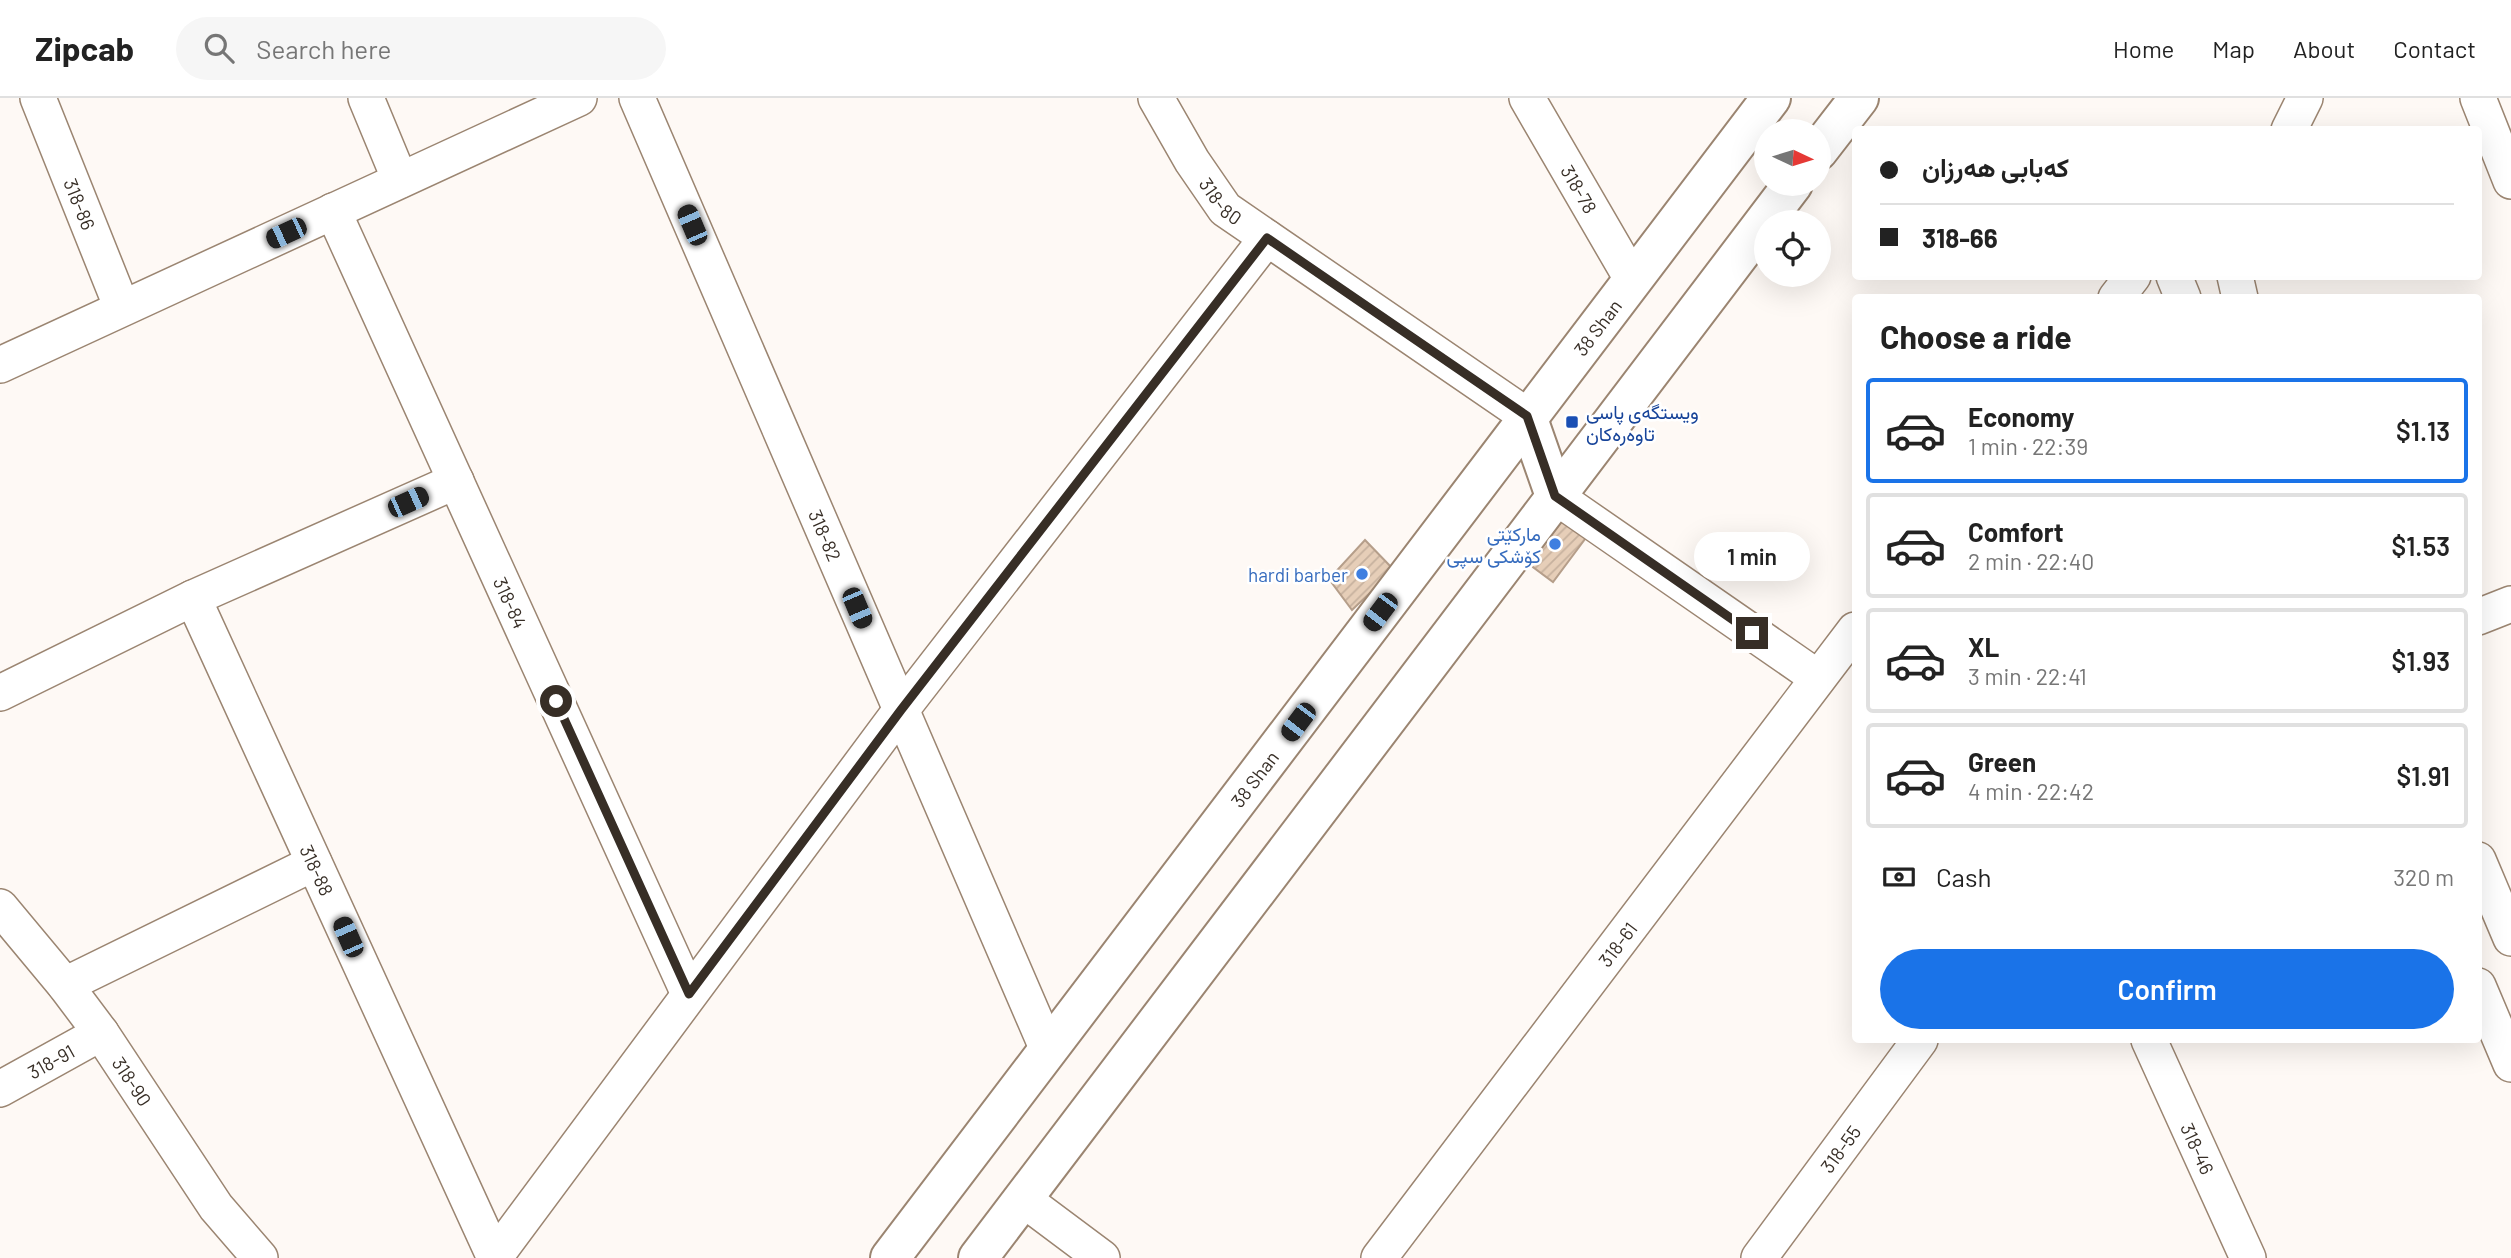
<!DOCTYPE html>
<meta charset="utf-8">
<style>
body{margin:0;font-family:Barlow,Vazirmatn,sans-serif;background:#f6f6f6;color:#222;height:100vh;display:flex;flex-direction:column;font-size:26px;white-space:nowrap}
*{box-sizing:border-box;margin:0}
p{font-size:23px;color:#767676}
.icon{flex:none;width:38px;height:38px;fill:none;stroke:currentColor;stroke-width:2;stroke-linecap:round;stroke-linejoin:round}
.map{position:relative;flex:1;overflow:hidden}
.side{position:absolute;left:1852px;top:196px;width:630px;height:749px;display:flex;flex-direction:column;background:#fff;border-radius:7px;box-shadow:0 7px 28px #0002}
.side>*{flex:none}
.banner{position:absolute;left:1852px;top:28px;width:630px;height:154px;border-radius:7px;box-shadow:0 7px 28px #0002;display:grid;align-content:center;height:154px;padding:0 28px;background:#fff}
.needle{width:46px;rotate:94deg}
.tools{position:absolute;left:1754px;top:21px;display:grid;gap:14px}
.tools a{display:grid;place-items:center;width:77px;height:77px;border-radius:50%;background:#fff;box-shadow:0 7px 28px #0002;font-size:35px}
.end{position:absolute;width:32px;height:32px;margin:-16px;border:9px solid #372e26;background:#fff;box-shadow:0 0 0 4px #fff}
.from{border-radius:50%}
.bubble{position:absolute;height:49px;border-radius:24px;background:#fff;box-shadow:0 7px 28px #0002;font-size:23px;font-weight:600;line-height:49px;text-align:center}
.car{position:absolute;width:21px;height:42px;margin:-21px -10px;border-radius:9px;box-shadow:0 0 5px 2px #0007;background:linear-gradient(#222 24%,#8ab4d8 0 40%,#222 0 76%,#8ab4d8 0 86%,#222 0)}
.banner b{display:flex;align-items:center;gap:24px;height:66px;font-size:26px}
.banner b+b{border-top:2px solid #e0e0e0}
.banner i{width:18px;height:18px;background:#222}
ul{padding:0;list-style:none}
li{display:flex;align-items:center;gap:21px;height:105px;margin:0 14px 10px;padding:0 14px;border:4px solid #e0e0e0;border-radius:7px}
li div{flex:1}
li b{display:block;font-size:26px}
li em{font-style:normal;font-weight:600}
li.on{border-color:#1a73e8}
li>.icon{width:63px;height:63px;stroke-width:1.5}
h2{padding:0 28px;font-size:32px;line-height:84px}
.pay{display:flex;align-items:center;gap:18px;height:77px;padding:0 28px;font-size:26px}
.pay p{margin-inline-start:auto}
.primary-button{display:flex;gap:14px;margin-top:auto;padding:14px 28px}
.primary-button a{flex:1;height:80px;border-radius:42px;background:#1a73e8;color:#fff;font-size:28px;font-weight:600;line-height:80px;text-align:center}
header{display:flex;align-items:center;gap:42px;box-sizing:border-box;height:98px;padding:0 35px;background:#fff;border-bottom:2px solid #e0e0e0}
header strong{font-size:33px}
nav{display:flex;gap:38px;margin-inline-start:auto;font-size:24px}
.search{width:490px;height:63px;background:#f6f6f6;display:flex;align-items:center;gap:18px;box-sizing:border-box;padding:0 24px;border-radius:38px;color:#767676;font-size:26px}
.map>svg:first-child{display:block}
.building{fill:url(#building-hatch);stroke:#b59e8a;stroke-width:2}
.lines{fill:none;stroke-linecap:round;stroke-linejoin:round}
.minor-casing{stroke:#9b8571;stroke-width:38}
.tertiary-casing{stroke:#9b8571;stroke-width:42}
.minor{stroke:#fff;stroke-width:35}
.tertiary{stroke:#fff;stroke-width:38}
.route{stroke:#372e26;stroke-width:9}
.transit-dot{fill:#1a4fb4;stroke:#fff;stroke-width:2.5}
.shop-dot{fill:#3f7fe0;stroke:#fff;stroke-width:2.5}
.labels{text-anchor:middle;dominant-baseline:central;stroke-width:5;stroke-linejoin:round;paint-order:stroke}
.street-label{font-size:19px;fill:#372e26;stroke:#fff}
.transit-label{font-size:19px;fill:#164399;stroke:#fff;text-anchor:start}
.shop-label{font-size:19px;fill:#366cbe;stroke:#fff;text-anchor:end}
</style>
<header>
<strong>Zipcab</strong>
<div class="search"><svg class="icon" aria-label="search" viewBox="0 0 24 24"><circle cx="10" cy="10" r="6"/><path d="M15 15l6 6"/></svg>Search here</div>
<nav><a>Home</a><a>Map</a><a>About</a><a>Contact</a></nav>
</header>
<div class="map">
<svg width="2511" height="1160" viewBox="0 0 2511 1160">
<defs>
<pattern id="building-hatch" width="6" height="6" patternUnits="userSpaceOnUse" patternTransform="scale(1.75)"><rect width="6" height="6" fill="#e6ceb8"/><path d="M-1 1l2-2M0 6l6-6M5 7l2-2" fill="none" stroke="#c6b19e"/></pattern>
</defs>
<rect width="100%" height="100%" fill="#fef9f5"/>
<path class="building" d="M1556,407l35,26 -38,51 -35,-26z
M1365,442l29,30 -42,40 -23,-31z"/>
<g class="lines">
<g class="minor-casing">
<g id="minor">
<path id="s1" d="M38,0l84,210"/>
<path d="M366,0l34,82"/>
<path id="s2" d="M637,0l411,952"/>
<path id="s3" d="M1156,0l36,63 33,48 302,207"/>
<path id="s4" d="M1527,0l105,181"/>
<path d="M2478,0l33,83"/>
<path d="M2289,32l16,-32"/>
<path id="s5" d="M333,113l356,783"/>
<path d="M2174,178l9,22"/>
<path d="M2235,178l5,22"/>
<path d="M2116,200l17,-22"/>
<path d="M0,267l579,-267"/>
<path d="M1555,398l263,182"/>
<path id="s6" d="M193,500l302,660"/>
<path d="M2478,519l33,-13"/>
<path d="M0,595l193,-95 263,-117"/>
<path d="M2478,762l33,78"/>
<path id="s7" d="M0,809l65,78 36,48 115,174 44,51"/>
<path d="M65,887l249,-122"/>
<path d="M2478,888l33,78"/>
<path id="s8" d="M2149,942l99,218"/>
<path id="s9" d="M0,991l101,-56"/>
<path d="M1023,1101l79,59"/>
<path d="M494,1160l407,-548 366,-472"/>
<path id="s10" d="M1379,1160l476,-628"/>
<path id="s11" d="M1759,1160l161,-218"/>
</g>
</g>
<g class="tertiary-casing">
<g id="tertiary">
<path d="M1818,53l41,-53"/>
<path d="M1527,318l28,80"/>
<path id="s12" d="M890,1160l881,-1160"/>
<path d="M978,1160l815,-1074"/>
</g>
</g>
<use href="#minor" class="minor"/>
<use href="#tertiary" class="tertiary"/>
</g>
<g class="lines">
<path class="route" d="M556,603l133,293 212,-284 366,-472 260,178 28,80 197,137"/>
</g>
<rect class="transit-dot" x="1565" y="317" width="14" height="14" rx="3.5"/>
<g class="shop-dot">
<circle cx="1555" cy="446" r="7"/>
<circle cx="1362" cy="476" r="7"/>
</g>
<g class="labels">
<g class="street-label">
<text stroke="none"><textPath href="#s4" startOffset="105">318-78</textPath></text>
<text stroke="none"><textPath href="#s3" startOffset="122">318-80</textPath></text>
<text stroke="none"><textPath href="#s1" startOffset="114">318-86</textPath></text>
<text stroke="none"><textPath href="#s12" startOffset="1169">38 Shan</textPath></text>
<text stroke="none"><textPath href="#s2" startOffset="476">318-82</textPath></text>
<text stroke="none"><textPath href="#s5" startOffset="430">318-84</textPath></text>
<text stroke="none"><textPath href="#s12" startOffset="602">38 Shan</textPath></text>
<text stroke="none"><textPath href="#s6" startOffset="299">318-88</textPath></text>
<text stroke="none"><textPath href="#s10" startOffset="394">318-61</textPath></text>
<text stroke="none"><textPath href="#s9" startOffset="58">318-91</textPath></text>
<text stroke="none"><textPath href="#s7" startOffset="219">318-90</textPath></text>
<text stroke="none"><textPath href="#s11" startOffset="136">318-55</textPath></text>
<text stroke="none"><textPath href="#s8" startOffset="119">318-46</textPath></text>
</g>
<g class="transit-label">
<text x="1586" y="313">ویستگەی پاسی<tspan x="1586" dy="22">تاوەرەکان</tspan></text>
</g>
<g class="shop-label">
<text x="1541" y="435">مارکێتی<tspan x="1541" dy="22">کۆشکی سپی</tspan></text>
<text x="1348" y="476">hardi barber</text>
</g>
</g>
</svg>
<div class="tools">
<a><svg class="needle" viewBox="-14 -14 28 28"><path d="M0-13l5 13h-10z" fill="#e53935"/><path d="M0 13l5-13h-10z" fill="#767676"/></svg></a>
<a><svg class="icon" aria-label="locate" viewBox="0 0 24 24"><circle cx="12" cy="12" r="6"/><path d="M12 2v4M12 18v4M2 12h4M18 12h4"/></svg></a>
</div>
<i class="end from" style="left:556px;top:603px"></i>
<i class="end" style="left:1752px;top:535px"></i>
<div class="bubble" style="left:1694px;top:434px;width:116px">1 min</div>
<i class="car" style="left:692px;top:127px;rotate:337deg"></i>
<i class="car" style="left:286px;top:135px;rotate:245deg"></i>
<i class="car" style="left:408px;top:404px;rotate:66deg"></i>
<i class="car" style="left:857px;top:510px;rotate:157deg"></i>
<i class="car" style="left:1380px;top:514px;rotate:217deg"></i>
<i class="car" style="left:1298px;top:624px;rotate:217deg"></i>
<i class="car" style="left:348px;top:839px;rotate:336deg"></i>
<div class="banner">
<b><i class="from"></i>کەبابی هەرزان</b>
<b><i></i>318-66</b>
</div>
<section class="side">
<h2>Choose a ride</h2>
<ul>
<li class="on"><svg class="icon" aria-label="car" viewBox="0 0 24 24"><path d="M5 17H2v-5l4-1 3-4h7l3 4 3 1v5h-3M9 17h6M6 11h13"/><circle cx="7" cy="17" r="2"/><circle cx="17" cy="17" r="2"/></svg><div><b>Economy</b><p>1 min · 22:39</p></div><em>$1.13</em></li>
<li><svg class="icon" aria-label="car" viewBox="0 0 24 24"><path d="M5 17H2v-5l4-1 3-4h7l3 4 3 1v5h-3M9 17h6M6 11h13"/><circle cx="7" cy="17" r="2"/><circle cx="17" cy="17" r="2"/></svg><div><b>Comfort</b><p>2 min · 22:40</p></div><em>$1.53</em></li>
<li><svg class="icon" aria-label="car" viewBox="0 0 24 24"><path d="M5 17H2v-5l4-1 3-4h7l3 4 3 1v5h-3M9 17h6M6 11h13"/><circle cx="7" cy="17" r="2"/><circle cx="17" cy="17" r="2"/></svg><div><b>XL</b><p>3 min · 22:41</p></div><em>$1.93</em></li>
<li><svg class="icon" aria-label="car" viewBox="0 0 24 24"><path d="M5 17H2v-5l4-1 3-4h7l3 4 3 1v5h-3M9 17h6M6 11h13"/><circle cx="7" cy="17" r="2"/><circle cx="17" cy="17" r="2"/></svg><div><b>Green</b><p>4 min · 22:42</p></div><em>$1.91</em></li>
</ul>
<div class="pay"><svg class="icon" aria-label="cash" viewBox="0 0 24 24"><path d="M3 7h18v10H3z"/><circle cx="12" cy="12" r="2"/></svg>Cash<p>320 m</p></div>
<div class="primary-button"><a>Confirm</a></div>
</section>
</div>
